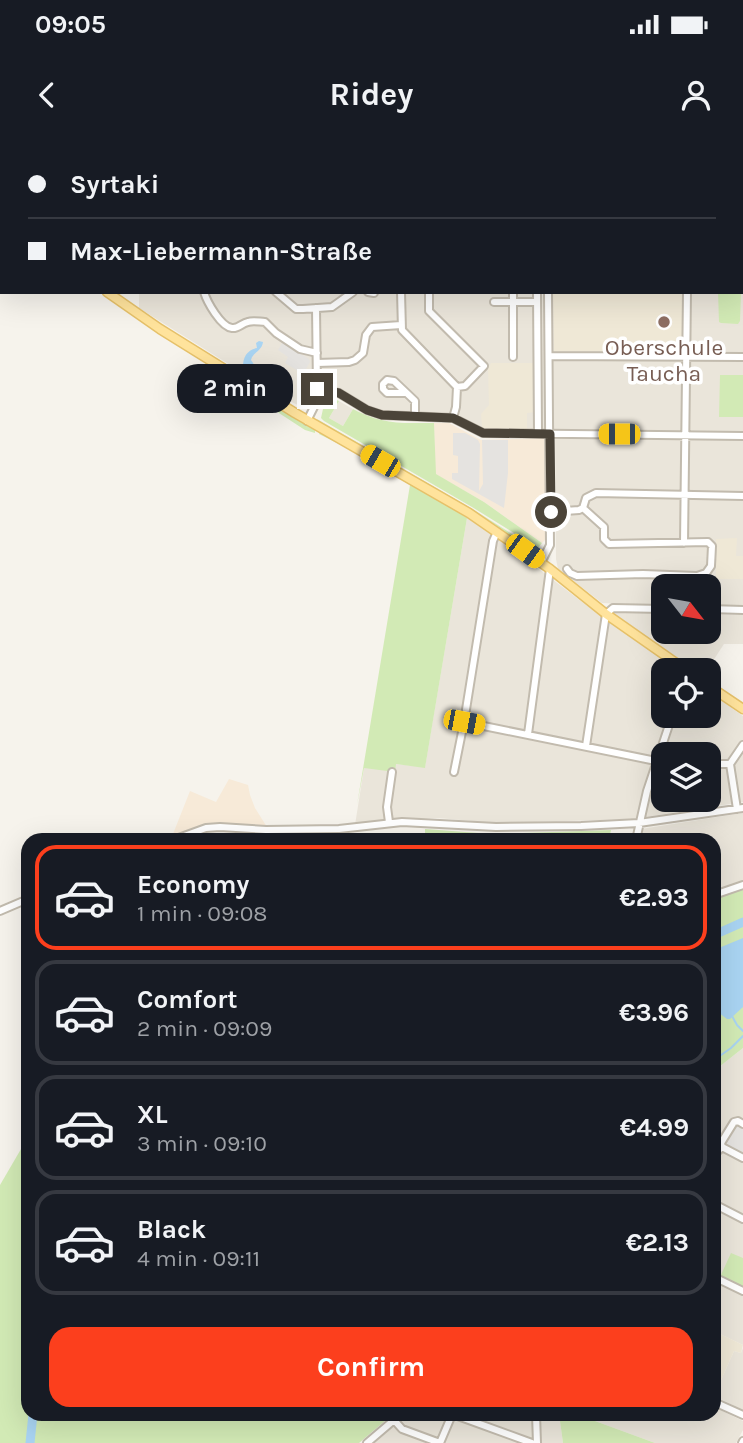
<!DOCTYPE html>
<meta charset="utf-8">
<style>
body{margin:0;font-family:Karla,sans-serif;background:#242831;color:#f1f3f6;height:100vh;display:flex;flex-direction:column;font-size:26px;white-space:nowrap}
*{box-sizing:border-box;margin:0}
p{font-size:23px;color:#9ea1a6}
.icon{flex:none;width:38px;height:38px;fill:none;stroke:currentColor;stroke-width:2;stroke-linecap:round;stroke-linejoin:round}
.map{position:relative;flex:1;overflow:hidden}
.sheet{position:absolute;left:21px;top:693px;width:700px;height:588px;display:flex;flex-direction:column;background:#171b24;border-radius:21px;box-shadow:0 7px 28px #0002}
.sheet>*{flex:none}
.guide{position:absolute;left:0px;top:0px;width:744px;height:154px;box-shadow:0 7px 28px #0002;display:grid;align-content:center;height:154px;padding:0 28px;background:#171b24}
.needle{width:46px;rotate:121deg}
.fabs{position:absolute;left:651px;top:434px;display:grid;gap:14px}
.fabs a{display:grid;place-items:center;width:70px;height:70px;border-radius:14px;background:#171b24;box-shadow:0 7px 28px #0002;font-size:35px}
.end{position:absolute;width:32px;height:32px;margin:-16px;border:9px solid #4b4439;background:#fff;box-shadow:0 0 0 4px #fff}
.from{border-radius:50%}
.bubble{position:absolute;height:49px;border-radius:21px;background:#171b24;box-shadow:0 7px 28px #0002;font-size:23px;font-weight:700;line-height:49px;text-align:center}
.car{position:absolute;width:21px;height:42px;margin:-21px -10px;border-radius:9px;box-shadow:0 0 5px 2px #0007;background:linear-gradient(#f5c518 24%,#345 0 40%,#f5c518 0 76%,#345 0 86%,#f5c518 0)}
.guide b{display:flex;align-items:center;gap:24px;height:66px;font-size:26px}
.guide b+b{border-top:2px solid #363941}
.guide i{width:18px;height:18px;background:#f1f3f6}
ul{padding:12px 0 0;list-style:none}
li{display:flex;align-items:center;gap:21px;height:105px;margin:0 14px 10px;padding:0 14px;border:4px solid #363941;border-radius:21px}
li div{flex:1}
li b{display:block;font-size:26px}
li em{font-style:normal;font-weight:700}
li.current{border-color:#fc3f1d}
li>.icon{width:63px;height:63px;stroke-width:1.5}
.button{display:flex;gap:14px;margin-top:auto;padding:14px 28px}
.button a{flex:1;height:80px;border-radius:21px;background:#fc3f1d;color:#fff;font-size:28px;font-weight:700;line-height:80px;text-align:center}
.status{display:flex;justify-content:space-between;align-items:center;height:49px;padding:0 35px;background:#171b24;direction:ltr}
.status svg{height:19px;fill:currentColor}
header{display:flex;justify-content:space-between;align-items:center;height:91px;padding:0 28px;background:#171b24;font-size:32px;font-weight:700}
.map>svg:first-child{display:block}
.residential{fill:#eae5da;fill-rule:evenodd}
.commercial{fill:#f7ead8}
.education{fill:#efe8d6}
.green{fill:#d2eab5}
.parking{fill:#e5e3e0}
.water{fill:#a9d4f2}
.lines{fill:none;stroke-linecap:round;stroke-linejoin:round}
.stream{stroke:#a9d4f2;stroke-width:2}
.river{stroke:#a9d4f2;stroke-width:9}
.minor-casing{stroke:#c2bbae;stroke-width:10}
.major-casing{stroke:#e6c16a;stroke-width:11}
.minor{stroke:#fff;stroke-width:6}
.major{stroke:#ffe39c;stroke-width:8}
.route{stroke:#4b4439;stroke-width:9}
.education-dot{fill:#8d6e63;stroke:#fff;stroke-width:2.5}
.labels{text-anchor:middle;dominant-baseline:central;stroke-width:7;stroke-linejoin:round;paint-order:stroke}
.education-label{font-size:23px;fill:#785e54;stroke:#fff}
</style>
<div class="status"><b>09:05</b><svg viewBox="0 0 49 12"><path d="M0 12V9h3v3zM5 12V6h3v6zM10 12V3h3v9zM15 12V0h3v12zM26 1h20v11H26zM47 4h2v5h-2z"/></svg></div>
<header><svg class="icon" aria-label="back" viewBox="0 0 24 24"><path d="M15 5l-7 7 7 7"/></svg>Ridey<svg class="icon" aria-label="person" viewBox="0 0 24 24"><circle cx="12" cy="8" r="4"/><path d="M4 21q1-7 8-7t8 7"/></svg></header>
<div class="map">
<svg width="743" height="1303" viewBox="0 0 743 1303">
<rect width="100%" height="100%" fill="#f6f3ec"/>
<path class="residential" d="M62,0h681v467l-34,-1v-20h-46v20l-61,-3 -44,-34 -2,-10 -1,-129h-72l-25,-15 1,-24 4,-7 -11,1 1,23 -3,5h-58l-14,-2 -40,-22 -24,-6 -3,20 -5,6 -25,-12 -142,-89v-16h603v-150h-680z
M339,261l14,8 -10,17 -14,-8z
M467,378l32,21 103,78 76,53h-15v46h46v-24l34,24v86l-111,17 -135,4 -60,-5 -45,2 -37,5 9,-57 32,-4 29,3zM663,614h46v46h-46z
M614,473h49v19h46v-18l34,1v29h-19l-17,26h-10l-55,-35 -28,-20z
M743,673v69l-29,10v-52h-76l3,-11z
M743,908v210l-23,19 -6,-2v-204z
M714,1141l29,13v51l-29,-14z
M743,1208v62l-29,-14 20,-45 7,2z
M714,1267l29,14v9l-7,13h-81l-79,-29h138z
M408,1274h43l-12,24 -2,1 -36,-13 -2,-4z
M458,1274h76v26h-5z
M537,1274h22l4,29h-24z
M453,1277l73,26h-84z
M394,1286l3,2 38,15h-61z"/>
<path class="commercial" d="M434,283h15l32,17 63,-2 2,101 -4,4 -58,-41 -49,-28z
M229,639l19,6 2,10 5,13 12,19 -25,-3h-27l-44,15 19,-48 26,11z"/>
<path class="education" d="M553,152h130l-1,61 -128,-1z
M491,223h44v49l-8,1v17l-44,-2 -1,-1 -1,-13 8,-9 -1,-37z
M737,398l-1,18h7v23h-27v-40z
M714,1191l29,14 -2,8 -7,-2 -20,45z"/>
<path class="green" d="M99,152h3l58,39 155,98v4l-10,-3 -43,-28 -23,-19 -81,-50z
M718,152h23l-1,29 -2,3 -17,-1 -2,-1z
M720,235h23v42h-24z
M327,256l12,5 -10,17 14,8 10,-17c30,16 49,14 81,14l2,51 48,28 58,41 -4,5 -66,-41 -148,-86 -3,-3 4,-18z
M317,279l154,89 68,43 -4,1 -7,-3 -210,-128z
M320,292l16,8 104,59 27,19 -42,250 -29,-4 -1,8 -31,-4 -7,37 53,-320 -63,-37 -28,-14z
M425,689l67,5 119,-4 -2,10h-184z
M743,749v159l-29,23v-172z
M28,997v277h365l-34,29h-359v-258z
M731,1113l12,5v29l-23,-10z
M559,1274h17l79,29h-92z"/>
<path class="parking" d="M282,203l27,16 1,3 -7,12 -18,-11 3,-6 -10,-7z
M453,293h12l13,7 2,4 -1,47 4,-7 -1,-44h26v33l-4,35 -52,-29v-6h6v-17l-5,-1z
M734,982l9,2v34l-21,-11z"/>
<path class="water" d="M259,201l4,1c-1,9 -10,10 -12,18l4,6c6,-1 9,1 11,6l-1,5 -4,1c-5,-6 -13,-6 -18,-11 0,-10 4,-17 14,-19l-1,-5z
M743,798v69l-13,12h-3l-13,-10v-59z"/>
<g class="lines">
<path class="stream" d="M273,700l3,-5
M732,876l5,9 6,6
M714,920l17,-12 12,-12"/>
<path class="river" d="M714,795l29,-13
M30,1303l3,-29"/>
<g class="minor-casing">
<path id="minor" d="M60,0v2
M87,0v2
M131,0v2
M173,0v2
M249,0v2
M546,0v2
M316,2v-2
M697,2v-2
M204,152c3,10 17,35 28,36 6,1 10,-5 16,-6 5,-2 12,0 17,0l11,11 24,16 17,4
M276,152l20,17h7l29,-2 21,-15
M368,152l6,1
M401,152l1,38 55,57 -1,20 -3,11
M429,152v19l55,55 -19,20 -8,1
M513,152v65
M537,152l1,142
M494,162h43
M549,216l194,1
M317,223l32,-1 6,-2 8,-7 3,-18 6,-8 29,-2
M317,249l22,4 28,17 15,5 71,3 30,15 260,3
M406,253h-19l-4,-4v-5l4,-4 7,1 21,20v15
M307,281l8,-16 2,-16 -1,-81
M551,372l28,-2 4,-2 3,-10 10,-5 147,3
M684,403l3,-251
M541,423l9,-18 -2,-253
M567,429l3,4 7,3 66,-2 54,2 9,-3 5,-7 1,-20 -4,-4 -99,2 -5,-5v-12l-21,-19
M709,469l34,1
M464,582l192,39
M528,594l22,-165
M586,606l20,-132 7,-6 50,1
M709,624h21
M454,632l10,-50 29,-181 4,-9
M737,669l-7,-45 13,-19
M389,682l-2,-15 5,-35
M173,700l33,-12 14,-1 46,3 73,-1 63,-7 94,5 85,-1 58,-3 104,-15
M636,700l11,-49 25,-75
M714,755l29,-10
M0,771l28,-12
M743,984l-5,-3 -4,1 -13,21 1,4 21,11
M714,1015l8,-8
M714,1064l29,15
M714,1137l29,14
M714,1262l29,13
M536,1274l1,29
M394,1280l8,9 38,14
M367,1303l34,-29
M440,1303l11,-26 4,-2 77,28
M742,1303l1,-2"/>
</g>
<g class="major-casing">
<path id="major" d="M0,86l2,1
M107,152l53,37 135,84 174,100 81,56 56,45 80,56
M709,546l34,23"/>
</g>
<use href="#minor" class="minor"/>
<use href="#major" class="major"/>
</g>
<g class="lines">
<path class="route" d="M317,249l22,4 28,17 15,5 71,3 30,15 67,1 1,78"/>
</g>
<circle class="education-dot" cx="664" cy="182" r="7"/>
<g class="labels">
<g class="education-label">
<text x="664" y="207">Oberschule<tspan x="664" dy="26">Taucha</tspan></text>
</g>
</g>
</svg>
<div class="fabs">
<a><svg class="needle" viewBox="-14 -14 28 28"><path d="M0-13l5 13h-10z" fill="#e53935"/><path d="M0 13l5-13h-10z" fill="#9ea1a6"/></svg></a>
<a><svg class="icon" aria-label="locate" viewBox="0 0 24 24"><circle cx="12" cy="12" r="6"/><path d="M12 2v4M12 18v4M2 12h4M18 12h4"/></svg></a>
<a><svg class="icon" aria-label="layers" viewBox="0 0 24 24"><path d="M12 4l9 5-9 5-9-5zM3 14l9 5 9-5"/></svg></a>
</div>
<i class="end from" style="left:551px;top:372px"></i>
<i class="end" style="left:317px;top:249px"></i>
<div class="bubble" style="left:177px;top:224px;width:116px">2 min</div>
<i class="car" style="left:619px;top:294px;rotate:270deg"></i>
<i class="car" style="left:380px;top:321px;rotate:300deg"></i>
<i class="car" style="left:525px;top:411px;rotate:126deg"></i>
<i class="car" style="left:464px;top:582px;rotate:101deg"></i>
<div class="guide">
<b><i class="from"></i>Syrtaki</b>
<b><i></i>Max-Liebermann-Straße</b>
</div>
<section class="sheet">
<ul>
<li class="current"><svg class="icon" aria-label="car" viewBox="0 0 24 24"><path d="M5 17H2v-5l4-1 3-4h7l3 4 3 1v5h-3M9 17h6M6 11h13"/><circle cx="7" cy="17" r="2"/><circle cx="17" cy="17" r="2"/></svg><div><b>Economy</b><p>1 min · 09:08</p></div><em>€2.93</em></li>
<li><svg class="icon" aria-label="car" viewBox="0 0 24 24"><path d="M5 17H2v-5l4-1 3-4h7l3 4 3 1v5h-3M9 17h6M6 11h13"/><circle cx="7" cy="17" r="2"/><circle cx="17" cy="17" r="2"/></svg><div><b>Comfort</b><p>2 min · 09:09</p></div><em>€3.96</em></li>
<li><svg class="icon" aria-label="car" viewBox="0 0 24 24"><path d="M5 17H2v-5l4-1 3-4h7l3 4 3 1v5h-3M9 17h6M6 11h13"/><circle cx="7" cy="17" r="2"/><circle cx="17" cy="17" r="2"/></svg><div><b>XL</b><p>3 min · 09:10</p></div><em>€4.99</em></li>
<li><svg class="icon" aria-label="car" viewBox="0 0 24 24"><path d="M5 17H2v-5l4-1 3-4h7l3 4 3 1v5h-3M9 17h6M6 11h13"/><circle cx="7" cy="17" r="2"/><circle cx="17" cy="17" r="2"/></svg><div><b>Black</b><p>4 min · 09:11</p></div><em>€2.13</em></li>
</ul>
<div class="button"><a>Confirm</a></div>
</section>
</div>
